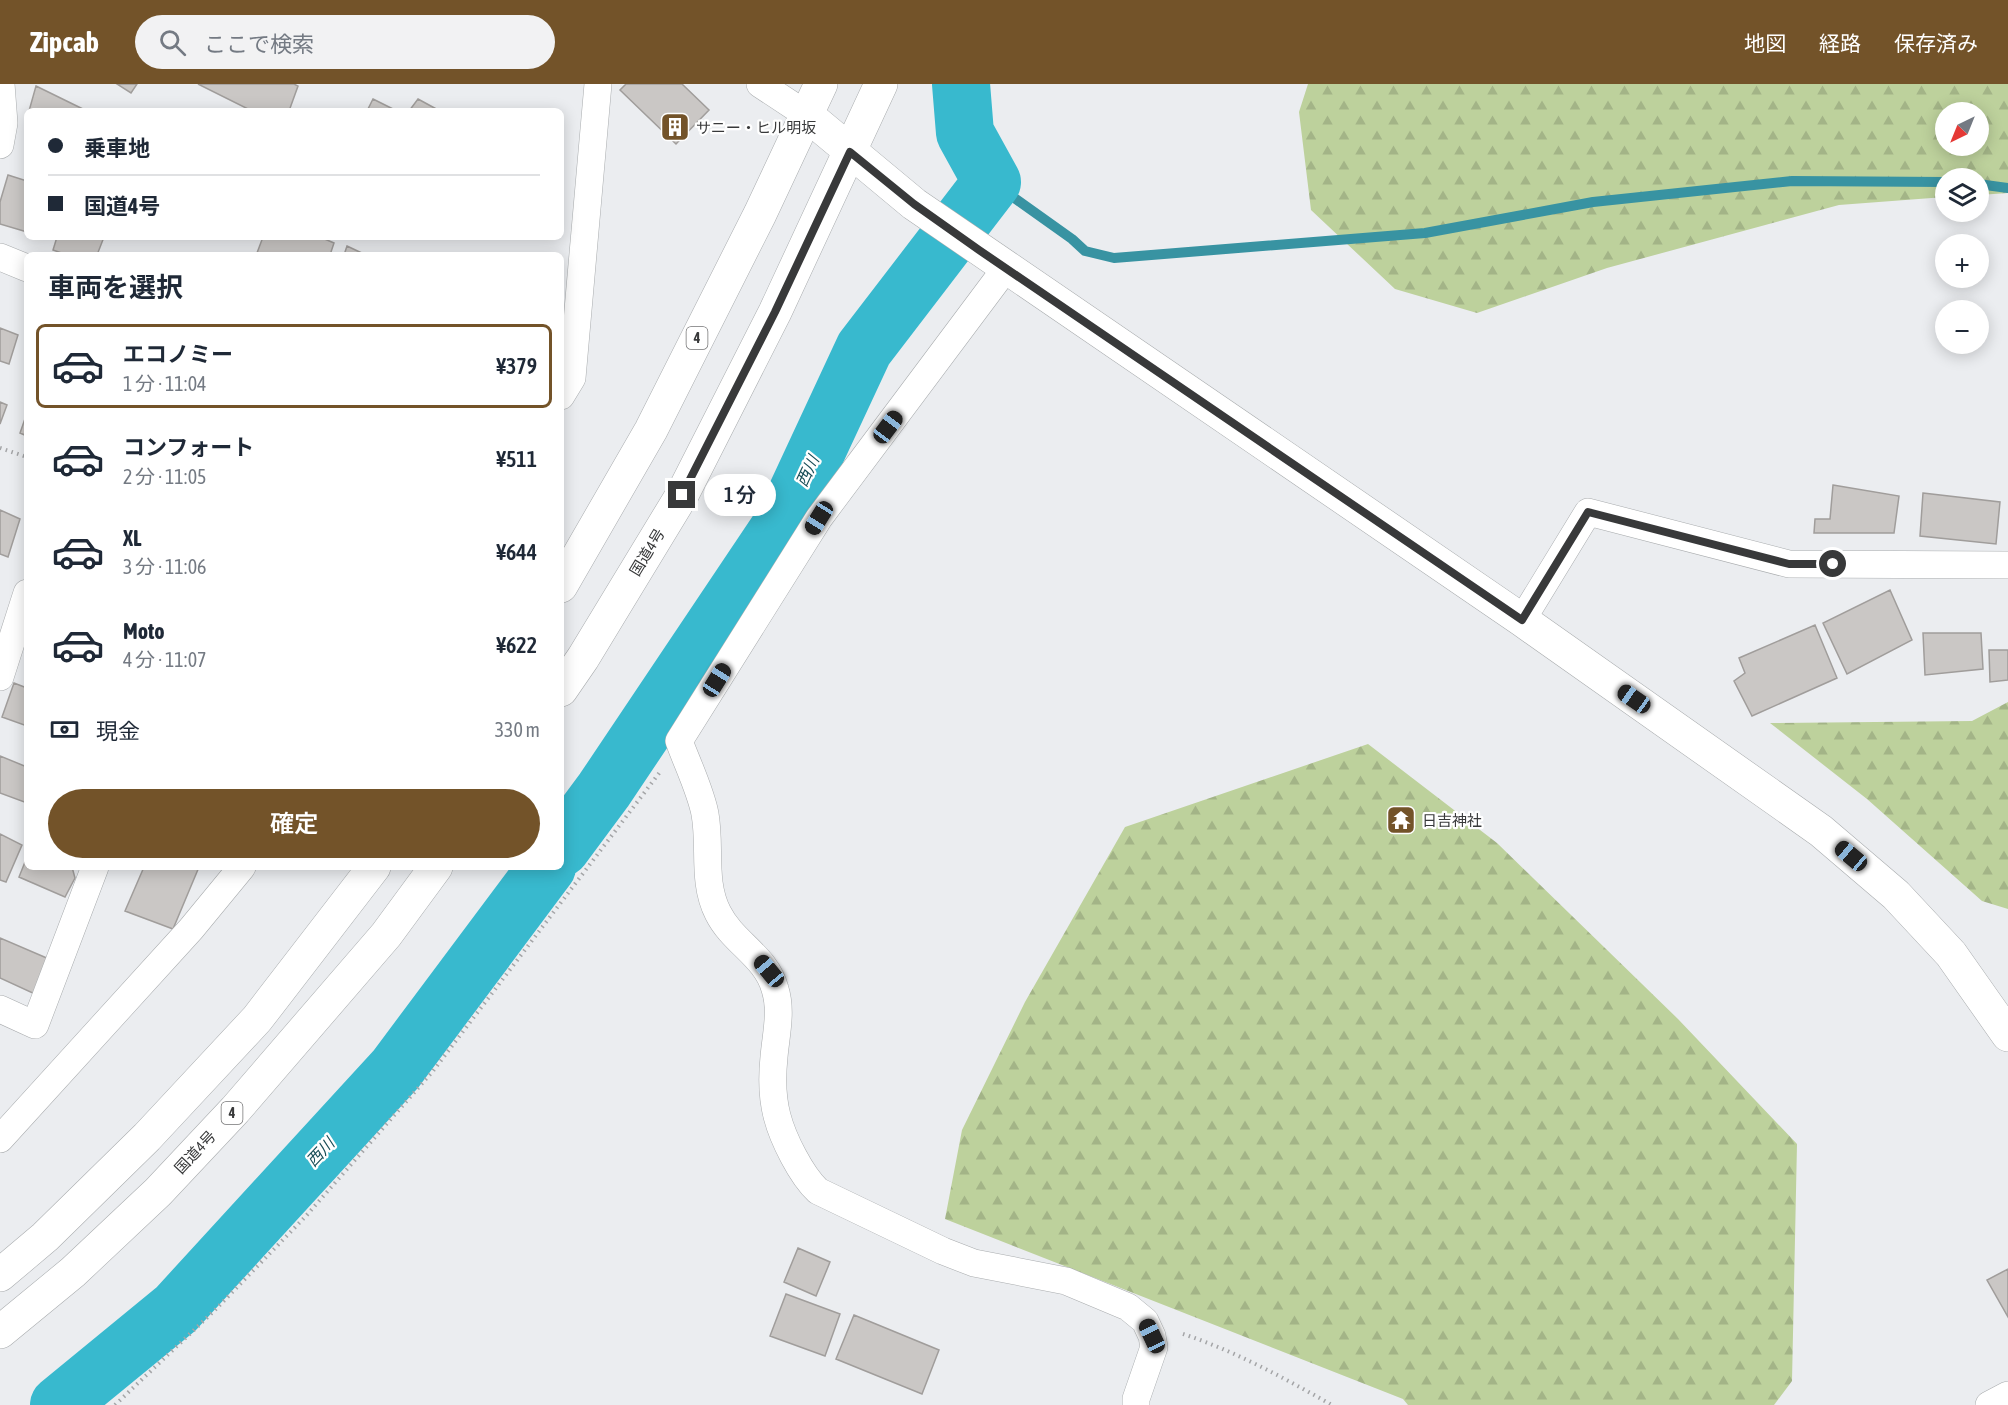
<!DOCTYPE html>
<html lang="ja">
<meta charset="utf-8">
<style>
body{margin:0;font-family:"Asap Condensed","Noto Sans JP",sans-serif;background:#f2f2f3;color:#1f2937;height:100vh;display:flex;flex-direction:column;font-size:22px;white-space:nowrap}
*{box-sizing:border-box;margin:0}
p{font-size:20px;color:#747a83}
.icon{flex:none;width:33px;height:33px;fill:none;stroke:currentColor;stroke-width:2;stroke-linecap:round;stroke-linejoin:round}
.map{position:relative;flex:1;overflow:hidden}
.details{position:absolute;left:24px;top:168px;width:540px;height:618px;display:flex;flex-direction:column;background:#fff;border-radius:9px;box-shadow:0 3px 15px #0003}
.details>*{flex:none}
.guide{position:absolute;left:24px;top:24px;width:540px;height:132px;border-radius:9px;box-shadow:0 3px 15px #0003;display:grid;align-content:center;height:132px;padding:0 24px;background:#fff}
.needle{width:39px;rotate:223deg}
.controls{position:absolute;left:1935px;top:18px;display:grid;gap:12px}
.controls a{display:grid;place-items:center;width:54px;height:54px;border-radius:50%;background:#fff;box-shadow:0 3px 15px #0003;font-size:30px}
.end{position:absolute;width:27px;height:27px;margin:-14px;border:8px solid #38393a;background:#fff;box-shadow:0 0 0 3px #fff}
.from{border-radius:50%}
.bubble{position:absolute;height:42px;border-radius:21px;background:#fff;box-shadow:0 3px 15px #0003;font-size:20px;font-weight:600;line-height:42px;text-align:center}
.car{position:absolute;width:18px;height:36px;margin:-18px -9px;border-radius:8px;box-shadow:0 0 4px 2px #0007;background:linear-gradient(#222 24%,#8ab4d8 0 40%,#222 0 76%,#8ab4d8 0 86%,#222 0)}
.guide b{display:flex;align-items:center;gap:21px;height:57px;font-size:22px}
.guide b+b{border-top:2px solid #e0e1e3}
.guide i{width:15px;height:15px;background:#1f2937}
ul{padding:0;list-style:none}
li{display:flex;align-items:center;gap:18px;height:84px;margin:0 12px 9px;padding:0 12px;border:3px solid transparent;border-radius:9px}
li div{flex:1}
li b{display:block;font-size:22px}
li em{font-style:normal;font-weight:600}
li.selected{border-color:#735329}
li>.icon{width:54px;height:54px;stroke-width:1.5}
h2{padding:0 24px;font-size:27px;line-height:72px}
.pay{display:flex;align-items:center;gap:15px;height:66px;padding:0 24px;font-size:22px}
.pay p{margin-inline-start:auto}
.cta{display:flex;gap:12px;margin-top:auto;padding:12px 24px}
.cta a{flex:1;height:69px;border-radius:36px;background:#735329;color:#fff;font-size:24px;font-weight:600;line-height:69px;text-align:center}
header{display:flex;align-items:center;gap:36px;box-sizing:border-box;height:84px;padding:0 30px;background:#735329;color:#fff}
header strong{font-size:28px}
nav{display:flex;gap:33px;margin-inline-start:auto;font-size:21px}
.search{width:420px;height:54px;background:#f2f2f3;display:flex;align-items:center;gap:15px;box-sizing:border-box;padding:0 21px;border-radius:33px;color:#747a83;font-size:22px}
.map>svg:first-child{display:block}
.forest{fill:url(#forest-firs);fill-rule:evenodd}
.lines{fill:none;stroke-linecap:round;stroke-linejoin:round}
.stream{stroke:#3893a2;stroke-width:10}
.river{stroke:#38b9ce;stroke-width:58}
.building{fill:#cac7c5;stroke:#a09d9b;stroke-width:1.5}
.street-casing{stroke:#a9acae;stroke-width:28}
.secondary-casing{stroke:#a9acae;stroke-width:34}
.highway-casing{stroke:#a9acae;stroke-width:34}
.path{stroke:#a4a5a7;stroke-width:4;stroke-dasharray:1.5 4.5;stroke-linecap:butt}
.street{stroke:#fff;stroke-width:27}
.secondary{stroke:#fff;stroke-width:33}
.highway{stroke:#fff;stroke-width:33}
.route{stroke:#38393a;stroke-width:8}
.labels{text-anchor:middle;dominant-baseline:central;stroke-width:4.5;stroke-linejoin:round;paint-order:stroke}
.shield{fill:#fff;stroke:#747475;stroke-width:1.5}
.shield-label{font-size:14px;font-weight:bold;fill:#38393a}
.poi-label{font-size:15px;fill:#38393a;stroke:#fff;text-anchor:start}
.street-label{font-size:15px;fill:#38393a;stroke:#fff}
.water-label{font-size:16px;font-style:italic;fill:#184d57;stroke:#fff}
</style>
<header>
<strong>Zipcab</strong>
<div class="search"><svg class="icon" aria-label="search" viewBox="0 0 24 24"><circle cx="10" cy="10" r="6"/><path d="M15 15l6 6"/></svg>ここで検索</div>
<nav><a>地図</a><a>経路</a><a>保存済み</a></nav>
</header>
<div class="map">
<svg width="2008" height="1321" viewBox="0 0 2008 1321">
<defs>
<pattern id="forest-firs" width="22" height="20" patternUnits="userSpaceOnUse" patternTransform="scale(1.5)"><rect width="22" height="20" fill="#bdd19c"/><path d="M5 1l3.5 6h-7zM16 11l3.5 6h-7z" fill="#a3b487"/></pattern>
</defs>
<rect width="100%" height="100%" fill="#ebedf0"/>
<path class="forest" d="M1308,0h700v109l-29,2 -1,-17h-32l-1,19 -106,8 -232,63 -130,45 -82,-24 -84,-79 -12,-98zM1946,28h32v34h-32z
M2008,618v207l-26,-8 -115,-102 -97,-76 202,-2z
M1368,660l129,99 181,176 119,125 -5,237 -18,24h-366l-5,-6 -458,-180 17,-89 63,-128 100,-175z"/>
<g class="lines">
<path class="stream" d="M992,98l80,57 13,12 29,7 311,-25 168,-31 199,-21 154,1
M1978,100l30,4"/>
<path class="river" d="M561,764l43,-58 179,-267 81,-174 128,-167 -27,-49 -4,-49
M59,1321l117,-96 220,-240 151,-202"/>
</g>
<path class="building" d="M117,0h20l-6,9z
M198,0h96l4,2 -9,25h-37z
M626,0h56l27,26 -33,34 -56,-54z
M36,2l51,25h-58z
M373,15l24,12h-30z
M418,15l22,12h-31z
M8,91l19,6v51l-27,-8v-22z
M57,153h47l-7,18h-30l-14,-5z
M263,153h57l14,6 -4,12h-65l-8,-2z
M347,162l19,9h-22z
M0,244l18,7 -9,29 -9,-3z
M0,318l7,3 -7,19z
M27,329v23l-7,-3z
M1833,401l66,11 -5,37h-80l1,-14h15z
M1923,409l77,9 -4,42 -76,-8z
M0,426l20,9 -12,38 -8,-3z
M1890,506l22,50 -65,34 -24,-51z
M1815,541l22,53 -85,38 -18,-35 11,-8 -6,-15z
M1923,549h58l2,36 -58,6z
M1989,566h19v30l-18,2z
M14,599l13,5v38l-25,-9z
M0,672l27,11v36l-27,-10z
M0,750l22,11 -16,37 -6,-2z
M27,773v10h45l3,11 -10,19 -46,-20z
M144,783h55l-26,62 -48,-18z
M0,854l49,21 -12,36 -37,-17z
M798,1164l32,14 -14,34 -32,-14z
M2008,1185v48l-21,-37z
M786,1210l54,20 -15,42 -55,-20z
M854,1231l85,35 -17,44 -86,-35z"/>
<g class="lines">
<g class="street-casing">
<path id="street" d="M760,0l47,31
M0,61l4,-22 -3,-39
M0,173l27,11
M1006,184l-187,250 -140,223c8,22 22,51 26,73 6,33 -3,68 13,99 15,30 48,43 57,76 7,22 1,45 -1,68 -2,19 -2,40 3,59 6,23 24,59 41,75l125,60 31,12 92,18 62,26 17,14 7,15 2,11 -18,52v6
M561,312l11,-18 26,-294
M1522,536l66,-108 201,52 219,1
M0,593l27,-84
M0,925l35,16 60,-158
M0,1055l191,-210 51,-62
M1989,1321l19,-10"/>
</g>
<g class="secondary-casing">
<path id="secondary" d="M807,31l107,89 608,416 299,211 75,64 55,59 57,81"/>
</g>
<g class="highway-casing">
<path id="highway" d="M561,502l90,-156 109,-216 61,-130
M561,606l22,-32 99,-163 93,-183 106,-228
M0,1191l45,-38 102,-100 110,-118 117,-152
M0,1248l73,-60 85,-80 77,-82 151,-175 50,-68"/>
</g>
<path class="path" d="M0,364l27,9
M1183,1250c52,17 101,44 149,71
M115,1321l100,-95 91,-94 127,-145 227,-299"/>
<use href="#street" class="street"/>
<use href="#secondary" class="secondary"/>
<use href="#highway" class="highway"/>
</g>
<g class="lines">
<path class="route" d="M682,411l93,-183 75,-160 64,52 65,46 543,370 66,-108 201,52h44"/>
</g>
<defs>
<g id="building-square" transform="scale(1.5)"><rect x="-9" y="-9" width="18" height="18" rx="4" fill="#735329" stroke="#fff"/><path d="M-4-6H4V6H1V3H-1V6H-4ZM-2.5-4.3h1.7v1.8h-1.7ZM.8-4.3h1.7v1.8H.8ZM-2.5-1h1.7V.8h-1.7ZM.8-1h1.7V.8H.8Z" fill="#fff"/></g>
<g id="temple-square" transform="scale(1.5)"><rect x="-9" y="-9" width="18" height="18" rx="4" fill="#735329" stroke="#fff"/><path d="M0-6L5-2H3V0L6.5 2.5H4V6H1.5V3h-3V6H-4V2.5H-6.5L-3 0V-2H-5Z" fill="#fff"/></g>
</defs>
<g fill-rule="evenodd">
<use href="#building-square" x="675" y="43"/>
<use href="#temple-square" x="1401" y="736"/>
</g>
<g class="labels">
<g class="shield">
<rect x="686.5" y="243" width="21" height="22" rx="4.5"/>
<rect x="221.5" y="1018" width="21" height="22" rx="4.5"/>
</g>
<g class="shield-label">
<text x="697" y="254">4</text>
<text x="232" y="1029">4</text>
</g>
<g class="poi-label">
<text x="696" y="43">サニー・ヒル明坂</text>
<text x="1422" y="736">日吉神社</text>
</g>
<g class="street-label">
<text transform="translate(647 468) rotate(-59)">国道4号</text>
<text transform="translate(195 1068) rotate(-47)">国道4号</text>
</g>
<g class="water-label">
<text transform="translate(807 387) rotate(-65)">西川</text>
<text transform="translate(320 1068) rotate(-47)">西川</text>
</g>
</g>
</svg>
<div class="controls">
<a><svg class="needle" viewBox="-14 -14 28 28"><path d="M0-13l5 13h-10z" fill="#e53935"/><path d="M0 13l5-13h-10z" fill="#747a83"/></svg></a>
<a><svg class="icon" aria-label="layers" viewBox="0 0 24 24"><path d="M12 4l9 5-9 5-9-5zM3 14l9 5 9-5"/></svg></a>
<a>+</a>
<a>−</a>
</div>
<i class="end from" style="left:1833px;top:480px"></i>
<i class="end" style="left:682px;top:411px"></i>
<div class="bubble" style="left:704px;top:390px;width:72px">1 分</div>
<i class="car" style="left:888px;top:343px;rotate:37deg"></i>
<i class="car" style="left:819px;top:434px;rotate:212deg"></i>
<i class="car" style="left:717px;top:596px;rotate:32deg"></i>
<i class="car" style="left:1634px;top:615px;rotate:305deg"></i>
<i class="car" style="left:1851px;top:772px;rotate:310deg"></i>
<i class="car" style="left:769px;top:887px;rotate:320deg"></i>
<i class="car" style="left:1152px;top:1252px;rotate:335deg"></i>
<div class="guide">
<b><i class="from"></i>乗車地</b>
<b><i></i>国道4号</b>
</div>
<section class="details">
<h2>車両を選択</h2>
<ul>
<li class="selected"><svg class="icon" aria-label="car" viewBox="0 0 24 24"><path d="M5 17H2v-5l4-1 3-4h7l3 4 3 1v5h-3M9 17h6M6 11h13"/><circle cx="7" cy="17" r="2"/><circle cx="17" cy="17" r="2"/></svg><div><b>エコノミー</b><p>1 分 · 11:04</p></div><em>¥379</em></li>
<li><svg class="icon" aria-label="car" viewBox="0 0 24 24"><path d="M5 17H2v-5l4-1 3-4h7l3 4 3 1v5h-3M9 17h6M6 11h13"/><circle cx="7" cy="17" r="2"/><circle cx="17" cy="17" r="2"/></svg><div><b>コンフォート</b><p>2 分 · 11:05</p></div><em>¥511</em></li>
<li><svg class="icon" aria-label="car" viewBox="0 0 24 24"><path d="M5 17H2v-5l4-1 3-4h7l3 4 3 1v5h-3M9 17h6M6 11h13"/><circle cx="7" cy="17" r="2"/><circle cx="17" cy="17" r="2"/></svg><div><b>XL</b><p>3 分 · 11:06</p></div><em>¥644</em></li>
<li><svg class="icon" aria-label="car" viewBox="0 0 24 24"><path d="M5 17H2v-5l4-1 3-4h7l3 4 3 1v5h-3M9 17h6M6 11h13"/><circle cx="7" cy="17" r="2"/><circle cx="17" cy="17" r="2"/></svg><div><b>Moto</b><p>4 分 · 11:07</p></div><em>¥622</em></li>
</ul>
<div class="pay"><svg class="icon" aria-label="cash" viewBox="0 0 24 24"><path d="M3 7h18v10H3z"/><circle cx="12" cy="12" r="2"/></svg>現金<p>330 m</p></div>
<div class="cta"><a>確定</a></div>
</section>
</div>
